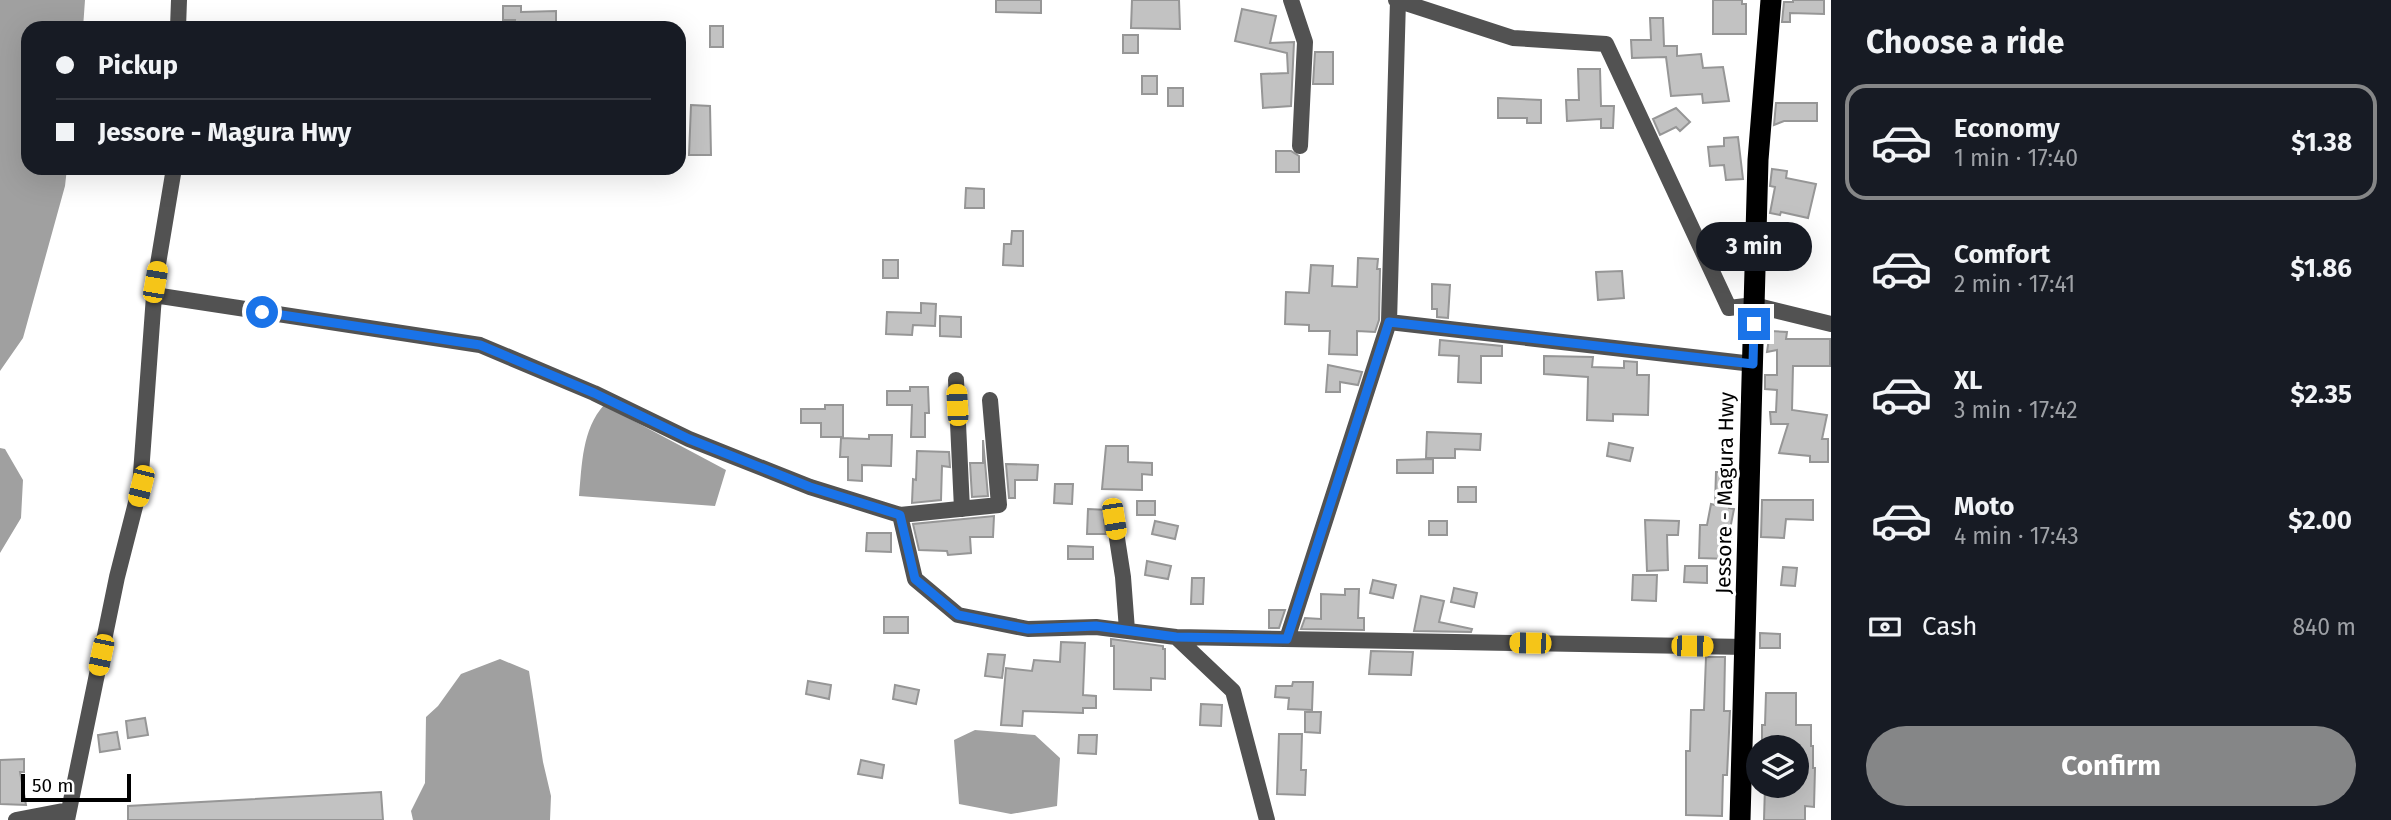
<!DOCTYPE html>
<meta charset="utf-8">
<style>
body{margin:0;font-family:"Fira Sans",sans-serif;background:#242831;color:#f1f3f6;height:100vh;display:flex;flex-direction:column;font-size:26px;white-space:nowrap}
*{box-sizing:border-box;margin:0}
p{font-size:23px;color:#9ea1a6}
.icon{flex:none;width:38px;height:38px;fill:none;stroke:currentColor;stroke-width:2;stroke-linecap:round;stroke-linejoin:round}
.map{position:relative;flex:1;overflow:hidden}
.sheet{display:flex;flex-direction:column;background:#171b24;width:560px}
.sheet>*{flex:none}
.top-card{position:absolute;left:21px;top:21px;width:665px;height:154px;border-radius:21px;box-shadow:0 7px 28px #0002;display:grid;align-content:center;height:154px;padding:0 35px;background:#171b24}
.buttons{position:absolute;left:1746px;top:735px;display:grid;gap:14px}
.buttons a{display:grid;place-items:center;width:63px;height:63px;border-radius:50%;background:#171b24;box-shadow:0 7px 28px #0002;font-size:35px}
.scale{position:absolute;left:21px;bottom:18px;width:110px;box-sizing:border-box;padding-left:7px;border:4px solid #000;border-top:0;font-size:19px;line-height:24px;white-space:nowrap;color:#000;-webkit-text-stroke:5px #fff;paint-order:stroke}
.end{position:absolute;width:32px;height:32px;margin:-16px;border:9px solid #1a73e8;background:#fff;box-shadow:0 0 0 4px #fff}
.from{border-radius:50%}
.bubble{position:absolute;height:49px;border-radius:24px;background:#171b24;box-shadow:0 7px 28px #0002;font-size:23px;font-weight:700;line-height:49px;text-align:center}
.car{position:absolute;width:21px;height:42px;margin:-21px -10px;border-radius:9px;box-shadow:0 0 5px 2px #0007;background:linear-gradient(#f5c518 24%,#345 0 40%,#f5c518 0 76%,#345 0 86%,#f5c518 0)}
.top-card b{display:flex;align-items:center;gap:24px;height:66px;font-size:26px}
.top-card b+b{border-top:2px solid #363941}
.top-card i{width:18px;height:18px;background:#f1f3f6}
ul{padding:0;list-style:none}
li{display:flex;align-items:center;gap:21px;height:116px;margin:0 14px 10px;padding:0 21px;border:4px solid transparent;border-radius:21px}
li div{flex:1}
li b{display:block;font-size:26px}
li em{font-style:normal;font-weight:700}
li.on{border-color:#858687}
li>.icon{width:63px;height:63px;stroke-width:1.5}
h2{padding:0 35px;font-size:32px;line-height:84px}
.pay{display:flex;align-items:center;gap:18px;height:77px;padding:0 35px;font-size:26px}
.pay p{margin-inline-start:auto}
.cta{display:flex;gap:14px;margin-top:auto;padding:14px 35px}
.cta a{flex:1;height:80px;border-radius:42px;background:#858687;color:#fff;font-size:28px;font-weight:700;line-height:80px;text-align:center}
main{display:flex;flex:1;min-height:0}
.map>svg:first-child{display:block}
.water{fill:#a0a0a0}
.building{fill:#c2c2c2;stroke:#969696;stroke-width:2}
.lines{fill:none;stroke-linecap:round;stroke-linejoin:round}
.minor{stroke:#525252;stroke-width:16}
.highway{stroke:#000;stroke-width:21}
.route{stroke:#1a73e8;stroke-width:9}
.labels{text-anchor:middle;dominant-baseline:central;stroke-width:6;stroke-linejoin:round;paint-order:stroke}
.street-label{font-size:21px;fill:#000;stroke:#fff}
</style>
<main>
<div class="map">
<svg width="1831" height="820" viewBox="0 0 1831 820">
<rect width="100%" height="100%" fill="#fff"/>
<path class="water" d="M0,0h85l-2,28h-55v140h39l-2,18 -42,152 -23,33z
M604,405l122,65 -11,36 -136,-10c3,-31 3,-67 25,-91z
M0,448l5,1 18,31 -2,38 -21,35z
M500,659l29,12 14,91 8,34 -1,24h-137l-2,-9 14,-28 1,-66 12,-11 23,-32z
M975,730l60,5 25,23 -3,48 -46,8 -52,-10 -5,-64z"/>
<path class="building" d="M996,0h45v13l-45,-1z
M1132,0h47l1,29 -49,-1z
M1713,0h29v4h4v30h-33z
M1793,0h31v14l-34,-1v9h-8l2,-20h9z
M503,6h18v6l35,-1v15l-42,2 1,-8h-12z
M1242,9l34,7 -6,27 24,-1 -3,64 -28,2 -2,-34 27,-1 -1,-20 -52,-12z
M1650,18h13l1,28h13v10l24,-2 2,14 20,-1 6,34 -26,2 -1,-9 -31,2 -5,-39 -34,1 -1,-18h20z
M710,26h13v21h-13z
M1123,35h15v18h-15z
M1315,52h18v32h-20z
M1578,69h22l1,37h13l-1,22h-12v-9l-34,2 -1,-21h13z
M1142,76h15v18h-15z
M1168,88h15v18h-15z
M1498,98l43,2v23h-14v-5h-29z
M1776,103h41v18h-33l-10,4z
M691,105l19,1 1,49h-22z
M1676,108l14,14 -10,9 -4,-4 -16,8 -7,-16z
M1738,137l5,42 -17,1 -2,-15 -14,1 -2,-19 16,-1v-8z
M1276,151h15l8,5v16h-23z
M1772,169l15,2 -1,7 30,6 -8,34 -27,-6 -1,3 -10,-2 5,-26 -5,-1z
M966,188l18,1v19h-19z
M1012,231h11v35l-20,-1 1,-21h7z
M1358,258l20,1 -1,10h3l-1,51 -4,12 -18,-1v24l-28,-1 1,-23h-21v-6l-24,-1 1,-32 23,1 2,-28 22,1 -1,20 25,1z
M883,260h15v18h-15z
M1622,271l2,27 -26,2 -2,-28z
M1432,284l18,1 -2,33 -11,-1v-8h-5z
M921,303l15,1 -1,22 -22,-1 -1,10 -26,-1 1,-22 34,1z
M940,316l21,1v20l-21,-1z
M1770,331l17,1 -1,7h44v27h-37l-1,44 35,5 -5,24h6v23h-18v-6l-31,-3 9,-29h-17l-1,-12h6l1,-22 -12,-1v-14h12v-25l-10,2z
M1440,340l62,6v10h-21v27l-23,-1 1,-26 -20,-1z
M1544,356l49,1 -1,10 32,1v-7l13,1v13h12l-1,40 -35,-1v7l-26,-1 1,-43 -44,-3z
M1328,365l34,7 -4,13 -18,-3v10h-14z
M910,387h18l1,26h-4v24h-14l1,-32h-25v-14h23z
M825,405h18v32h-22v-14h-20v-14h24z
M1427,432l54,2 -1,16 -25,-1v9h-29z
M869,435h23l-1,31 -29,-1v16l-14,-1v-23h-8l1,-19 28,1z
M983,440l5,56 -16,1 -2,-34h13z
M1609,443l24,5 -3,13 -23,-5z
M1106,446h22v16l24,1v12l-10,-1v16l-40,-1z
M917,451l32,1 1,15 -8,-1 -1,34 -29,3 1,-24 3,1z
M1433,459v14h-36v-13z
M1006,464l32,1 -1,15h-22v18h-6z
M1716,472h14l-1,36 5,1 -3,15 -1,35 -31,-1 1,-33h7l4,-21 4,1z
M1055,484h18l-1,20 -18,-1z
M1458,487h18v15h-18z
M1762,500h51v20l-27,-1 -2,19 -23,-1z
M1137,501h18v14h-18z
M1088,509l19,1 -3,10 2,14h-19z
M994,516l-1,21h-23l1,16 -23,2 -1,-4 -28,-1 -6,-26z
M1645,520l34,1 -1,14h-11l1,35 -21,1z
M1155,521l23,5 -3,13 -23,-5z
M1429,521h18v14h-18z
M867,533h24v19l-25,-1z
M1068,546l25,1v12h-25z
M1147,561l24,5 -3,13 -23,-4z
M1685,566h22v17l-23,-1z
M1783,567l14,1 -2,18 -14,-1z
M1633,575h24l-1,26 -24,-1z
M1192,578h12l-1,26h-12z
M1373,580l23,5 -3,13 -23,-5z
M1454,588l23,5 -3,14 -23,-5z
M1345,589h14l-1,29h6v12l-63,-1 4,-11 16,1v-25l24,1z
M1421,596l23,5 -5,21 33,7 -1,3 -57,-1z
M1269,610h16l-6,18h-10z
M884,617h24v16h-24z
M1760,633l20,1v14h-20z
M1111,639l52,7v3h2v30l-14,-1v12l-37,-1v-43h-3z
M1061,642l24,1 -2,52 13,1v12h-13v5l-60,-2 -1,15 -21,-1 5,-57 26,3 2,-11 26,2z
M1371,651l42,1 -2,23 -42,-1z
M988,654l17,1 -3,23 -17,-2z
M1706,657h19l-1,54h6l-3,64h-4l-1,41 -36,-1v-64h4l1,-41h13z
M808,681l23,4 -2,14 -23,-5z
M1293,682h20l-1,28 -24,-1 1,-11 -14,-1 1,-11h16z
M895,685l24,5 -3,14 -23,-5z
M1766,693h30v32h15v21h2v22h2l-1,39 -9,-1v14h-41l1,-34h32v-39h-33v-5h-2v-17h3z
M1201,704l21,1 -1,21 -21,-1z
M1305,712h16l-1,21 -15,-1z
M145,718l3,17 -20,3 -2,-17z
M117,732l3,17 -20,3 -2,-17z
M1279,734h23l-1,36h5l-1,25 -28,-1z
M1079,735h18l-1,19 -18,-1z
M24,759v13h-4l6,33 -26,-1v-44z
M861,760l23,5 -2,13 -24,-4z
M381,792l2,28h-255v-14z"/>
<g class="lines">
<path class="minor" d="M1291,0l14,42 -5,104
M1396,0l117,38 93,6 123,264 25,-3 77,19
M178,28l1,-28
M154,295l326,50 114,48 95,46 121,48 90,28 15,64 43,36 70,14 68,-2 80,10 57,54 34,129
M1389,322l364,42
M956,380l6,129
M900,515l99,-10 -9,-105
M1114,519l9,58 4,53
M1176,637l570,10
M1287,639l102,-317 9,-322
M16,820l52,-10
M67,820l50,-243 23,-90 15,-205 19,-114"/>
<path class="highway" d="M1740,820l18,-660 13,-160"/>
</g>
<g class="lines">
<path class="route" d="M262,312l218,33 114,48 95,46 121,48 90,28 15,64 43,36 70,14 68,-3 80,11 111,2 102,-317 364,42 1,-40"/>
</g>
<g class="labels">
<g class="street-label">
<text transform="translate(1725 493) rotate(-89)">Jessore - Magura Hwy</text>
</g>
</g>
</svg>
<div class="buttons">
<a><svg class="icon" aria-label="layers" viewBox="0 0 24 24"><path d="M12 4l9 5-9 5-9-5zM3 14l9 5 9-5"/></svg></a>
</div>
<div class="scale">50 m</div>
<i class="end from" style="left:262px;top:312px"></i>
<i class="end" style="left:1754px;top:324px"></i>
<div class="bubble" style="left:1696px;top:222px;width:116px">3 min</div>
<i class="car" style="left:155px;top:282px;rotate:10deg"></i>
<i class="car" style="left:957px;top:405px;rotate:357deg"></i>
<i class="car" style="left:141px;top:486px;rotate:194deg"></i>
<i class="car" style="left:1114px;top:519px;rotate:171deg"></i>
<i class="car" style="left:1530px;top:643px;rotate:271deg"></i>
<i class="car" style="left:1692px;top:646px;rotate:91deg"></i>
<i class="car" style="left:101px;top:655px;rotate:192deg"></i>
<div class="top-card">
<b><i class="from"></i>Pickup</b>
<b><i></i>Jessore - Magura Hwy</b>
</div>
</div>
<section class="sheet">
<h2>Choose a ride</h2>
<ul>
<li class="on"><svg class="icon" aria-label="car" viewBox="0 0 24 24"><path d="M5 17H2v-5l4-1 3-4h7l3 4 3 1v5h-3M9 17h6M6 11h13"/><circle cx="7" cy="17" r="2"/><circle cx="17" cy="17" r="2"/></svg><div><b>Economy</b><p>1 min · 17:40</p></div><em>$1.38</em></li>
<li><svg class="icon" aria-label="car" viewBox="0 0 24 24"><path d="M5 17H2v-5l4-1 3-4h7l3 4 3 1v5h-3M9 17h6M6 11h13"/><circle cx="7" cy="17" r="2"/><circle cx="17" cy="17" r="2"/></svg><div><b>Comfort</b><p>2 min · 17:41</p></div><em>$1.86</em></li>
<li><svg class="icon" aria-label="car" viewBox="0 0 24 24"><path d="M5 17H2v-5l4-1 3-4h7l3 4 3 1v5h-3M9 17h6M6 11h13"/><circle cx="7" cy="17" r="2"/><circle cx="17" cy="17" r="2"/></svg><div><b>XL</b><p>3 min · 17:42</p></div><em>$2.35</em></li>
<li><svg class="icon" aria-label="car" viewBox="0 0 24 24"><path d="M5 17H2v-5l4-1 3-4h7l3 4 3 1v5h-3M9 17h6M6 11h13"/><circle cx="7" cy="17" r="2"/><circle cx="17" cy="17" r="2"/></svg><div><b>Moto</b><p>4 min · 17:43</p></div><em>$2.00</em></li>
</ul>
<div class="pay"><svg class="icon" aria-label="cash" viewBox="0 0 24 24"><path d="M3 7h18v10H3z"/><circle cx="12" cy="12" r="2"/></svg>Cash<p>840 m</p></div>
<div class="cta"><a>Confirm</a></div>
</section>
</main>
